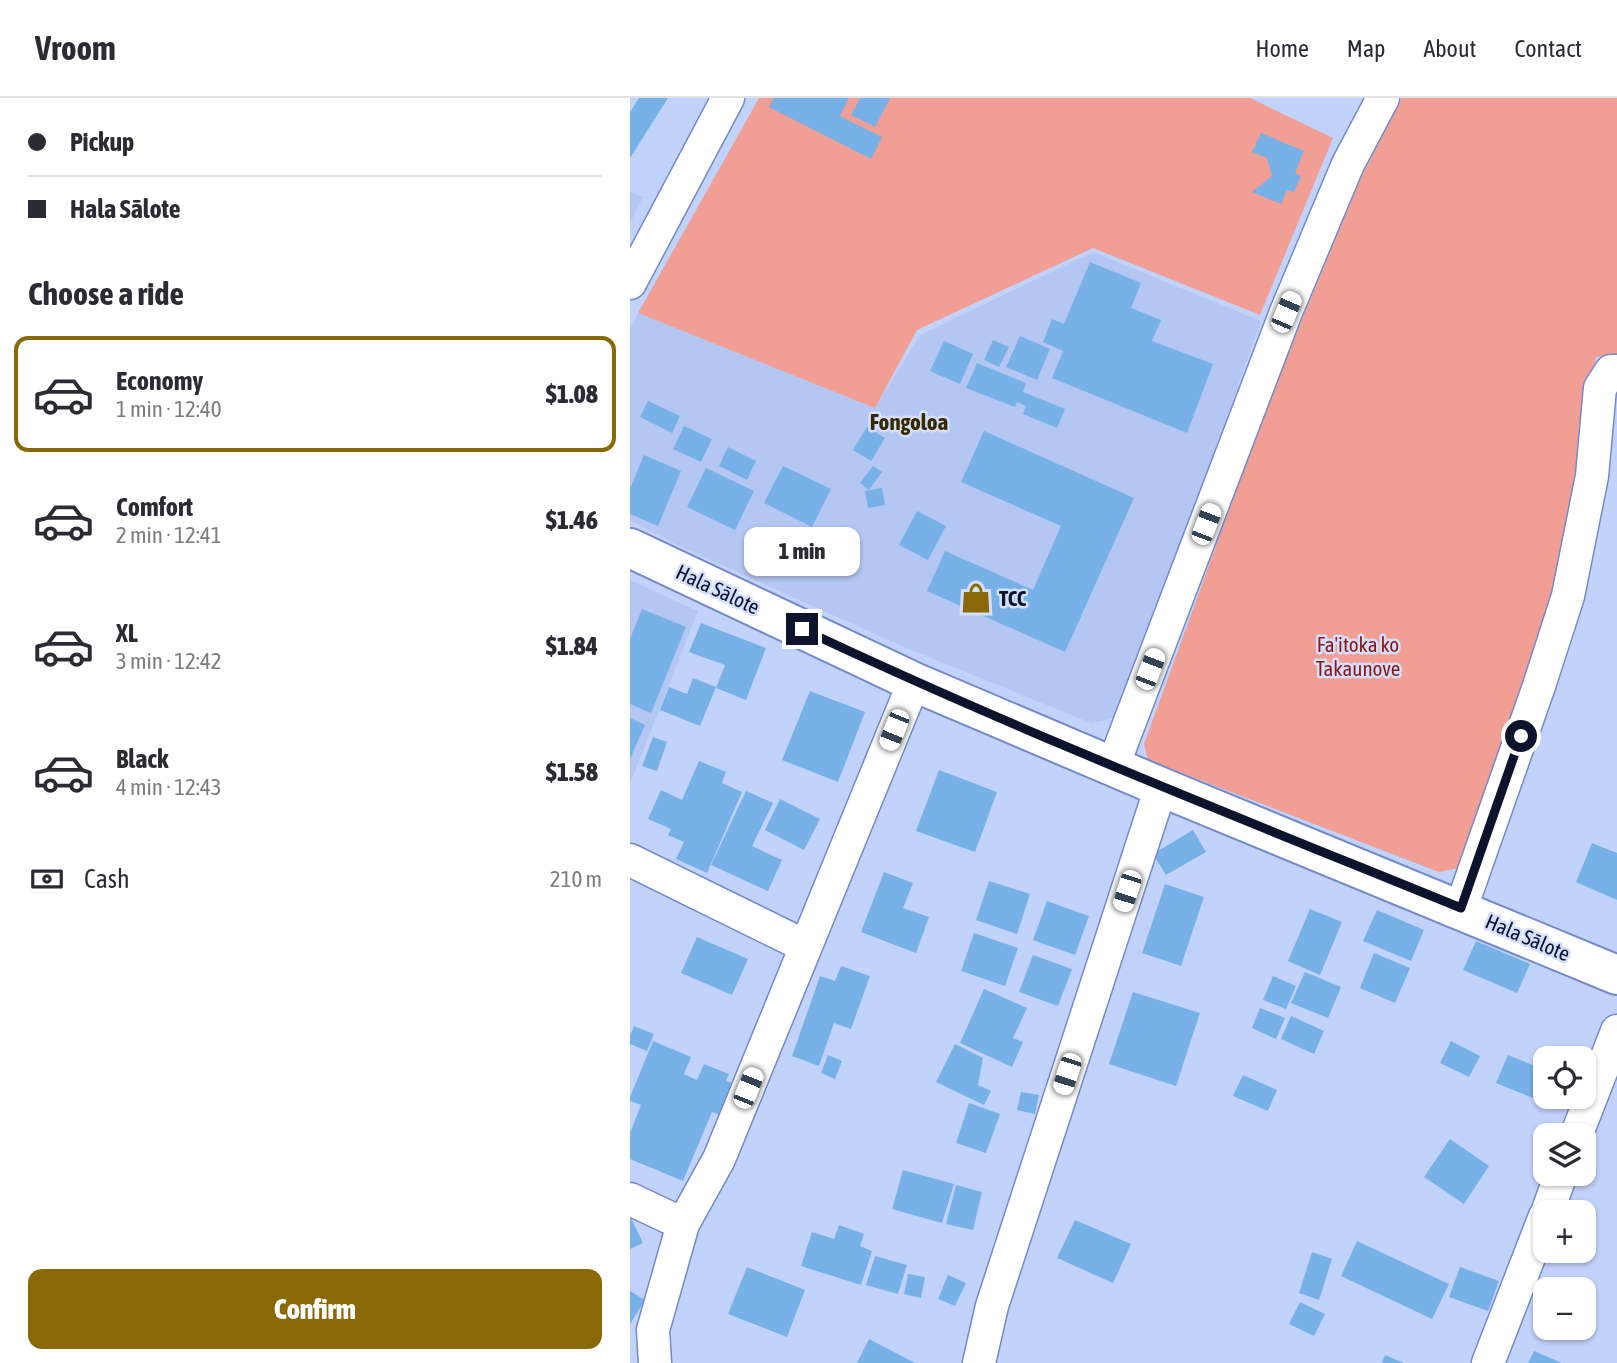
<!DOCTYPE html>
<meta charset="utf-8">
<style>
body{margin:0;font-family:"Asap Condensed",sans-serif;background:#f2f2f3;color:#2b2b33;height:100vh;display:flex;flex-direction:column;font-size:26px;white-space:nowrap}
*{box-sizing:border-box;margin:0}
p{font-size:23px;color:#7c7c81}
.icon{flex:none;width:38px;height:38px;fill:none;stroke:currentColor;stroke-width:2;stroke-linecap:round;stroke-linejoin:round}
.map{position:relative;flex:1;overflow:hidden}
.sheet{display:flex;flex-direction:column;background:#fff;width:630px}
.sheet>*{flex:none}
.guide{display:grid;align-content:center;height:154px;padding:0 28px;background:#fff}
.controls{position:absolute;left:903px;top:948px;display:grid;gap:14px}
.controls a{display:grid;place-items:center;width:63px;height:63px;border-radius:14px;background:#fff;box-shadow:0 2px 5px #0004;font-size:35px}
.end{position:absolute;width:32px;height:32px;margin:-16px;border:9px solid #0b142c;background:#fff;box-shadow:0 0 0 4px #fff}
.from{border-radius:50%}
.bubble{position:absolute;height:49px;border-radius:14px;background:#fff;box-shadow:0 2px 5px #0004;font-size:23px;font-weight:800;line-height:49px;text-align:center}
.car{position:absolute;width:21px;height:42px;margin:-21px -10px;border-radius:9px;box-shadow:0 0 5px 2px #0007;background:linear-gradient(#fff 24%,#345 0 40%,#fff 0 76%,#345 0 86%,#fff 0)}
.guide b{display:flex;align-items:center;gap:24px;height:66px;font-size:26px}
.guide b+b{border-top:2px solid #e1e1e2}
.guide i{width:18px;height:18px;background:#2b2b33}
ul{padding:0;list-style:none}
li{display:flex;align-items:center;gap:21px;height:116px;margin:0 14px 10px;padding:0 14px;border:4px solid transparent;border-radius:14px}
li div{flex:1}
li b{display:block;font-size:26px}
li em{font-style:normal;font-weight:800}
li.selected{border-color:#886905}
li>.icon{width:63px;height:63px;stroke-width:1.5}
h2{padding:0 28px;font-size:32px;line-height:84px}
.pay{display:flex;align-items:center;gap:18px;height:77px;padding:0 28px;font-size:26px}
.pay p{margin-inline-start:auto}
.cta{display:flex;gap:14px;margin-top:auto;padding:14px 28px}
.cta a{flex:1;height:80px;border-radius:14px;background:#886905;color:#fff;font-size:28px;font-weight:800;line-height:80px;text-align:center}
header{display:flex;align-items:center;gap:42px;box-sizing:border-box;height:98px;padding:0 35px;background:#fff;border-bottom:2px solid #e1e1e2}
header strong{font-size:33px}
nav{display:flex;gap:38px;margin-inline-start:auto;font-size:24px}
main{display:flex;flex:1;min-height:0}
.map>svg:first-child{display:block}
.built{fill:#b4c6f2}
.green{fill:#f19e94}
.building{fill:#77b1e7}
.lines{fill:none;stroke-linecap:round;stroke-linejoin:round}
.street-casing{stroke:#728aca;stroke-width:35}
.secondary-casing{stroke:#728aca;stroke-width:42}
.street{stroke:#fff;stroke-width:32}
.secondary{stroke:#fff;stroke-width:38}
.route{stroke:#0b142c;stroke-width:9}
.labels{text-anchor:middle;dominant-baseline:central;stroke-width:5;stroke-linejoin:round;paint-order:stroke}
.street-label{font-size:21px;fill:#0b142c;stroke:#d4e0fb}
.poi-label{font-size:21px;font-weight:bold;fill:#0b142c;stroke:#d4e0fb;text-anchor:start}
.park-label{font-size:21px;fill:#8d1514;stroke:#d4e0fb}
.neighbourhood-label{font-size:23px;font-weight:bold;fill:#372800;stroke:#d4e0fb}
</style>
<header>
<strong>Vroom</strong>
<nav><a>Home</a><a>Map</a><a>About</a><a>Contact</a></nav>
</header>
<main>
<section class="sheet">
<div class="guide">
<b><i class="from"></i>Pickup</b>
<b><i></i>Hala Sālote</b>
</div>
<h2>Choose a ride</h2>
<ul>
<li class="selected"><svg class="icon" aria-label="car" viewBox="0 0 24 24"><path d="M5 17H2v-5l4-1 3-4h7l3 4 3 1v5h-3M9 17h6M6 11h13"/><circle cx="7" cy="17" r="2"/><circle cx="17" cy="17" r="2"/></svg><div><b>Economy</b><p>1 min · 12:40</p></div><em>$1.08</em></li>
<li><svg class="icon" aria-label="car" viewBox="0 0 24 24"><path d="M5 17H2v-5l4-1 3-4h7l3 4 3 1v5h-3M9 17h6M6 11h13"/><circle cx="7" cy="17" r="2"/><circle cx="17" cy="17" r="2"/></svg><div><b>Comfort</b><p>2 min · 12:41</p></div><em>$1.46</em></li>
<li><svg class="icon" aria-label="car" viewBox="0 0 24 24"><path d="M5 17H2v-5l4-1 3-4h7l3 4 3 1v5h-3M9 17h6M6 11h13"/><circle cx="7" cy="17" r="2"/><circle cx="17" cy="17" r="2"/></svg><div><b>XL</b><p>3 min · 12:42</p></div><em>$1.84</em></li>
<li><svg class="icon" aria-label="car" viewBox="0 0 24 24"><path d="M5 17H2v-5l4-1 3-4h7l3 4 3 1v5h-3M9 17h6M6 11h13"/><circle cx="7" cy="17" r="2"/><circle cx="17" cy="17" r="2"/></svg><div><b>Black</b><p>4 min · 12:43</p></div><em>$1.58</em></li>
</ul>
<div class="pay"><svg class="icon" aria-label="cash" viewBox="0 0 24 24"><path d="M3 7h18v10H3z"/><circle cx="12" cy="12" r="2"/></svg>Cash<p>210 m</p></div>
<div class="cta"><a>Confirm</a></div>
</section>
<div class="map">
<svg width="987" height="1265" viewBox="0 0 987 1265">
<rect width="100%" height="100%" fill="#c2d3fb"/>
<path class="built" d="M0,94l13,5 -13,26z
M463,154l168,69 -122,343 -24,54 -24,5 -187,-76 -229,-103 -45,-24v-192l8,-15 237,95 45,-73z
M0,482l68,31 -68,173z"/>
<path class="green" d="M129,0h491l83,40 -73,177 -167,-67 -176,82 -42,78 -237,-95z
M772,0h215v258l-21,1 -26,169 -38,150 -69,191 -24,5 -291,-112 -4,-16 128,-352 88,-212z"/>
<path class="building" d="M9,0h29l-38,60v-46z
M144,0h75l-9,18 42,21 -11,22 -102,-52z
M230,0h30l-15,29 -24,-12z
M631,35l43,18 -9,22 6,3 -7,16 -7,-2 -6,14 -29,-12 20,-16 -5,-18 -15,-6z
M460,164l51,21 -10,25 30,12 -9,21 61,23 -26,69 -135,-55 11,-27 -20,-9 9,-23 12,5z
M390,238l30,13 -13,31 -31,-13z
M363,242l16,7 -10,20 -15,-7z
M314,243l29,13 -13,30 -30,-13z
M347,265l49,20 -3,9 42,17 -8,19 -34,-14 3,-8 -9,-4 -2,5 -49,-19z
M18,303l32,15 -8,17 -32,-16z
M54,328l28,13 -11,23 -28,-13z
M237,329l18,11 -14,23 -18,-11z
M354,333l150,67 -69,154 -138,-61 18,-40 88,39 28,-64 -100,-44z
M98,349l28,14 -9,19 -28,-14z
M14,357l37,16 -23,55 -28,-12v-25z
M153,368l48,23 -19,38 -48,-24z
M243,368l9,6 -13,18 -9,-7z
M76,370l48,23 -19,39 -48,-23z
M252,390l3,17 -17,3 -3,-17z
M287,413l29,15 -18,34 -29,-15z
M12,511l44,18 -35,86 -21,-9v-65z
M71,525l65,25 -20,52 -30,-12 9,-23 -36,-13z
M63,580l23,9 -16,39 -40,-16 9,-23 18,7z
M180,593l55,21 -27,70 -56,-22z
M0,620l15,7 -15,34z
M23,639l14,5 -10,29 -15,-5z
M69,663l27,11 -4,11 20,9 -35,81 -31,-14 8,-17 -16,-7 3,-6 -23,-10 13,-29 21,10z
M309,672l58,22 -22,60 -59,-21z
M116,693l27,12 -21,43 30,14 -14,31 -57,-26z
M150,701l40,20 -16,31 -39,-20z
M563,732l13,22 -40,23 -13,-21z
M962,745l25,10v47l-41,-18z
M254,774l29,11 -10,25 26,9 -13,36 -55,-21z
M359,783l41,13 -13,40 -41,-14z
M535,786l39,13 -23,69 -39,-13z
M417,803l42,15 -14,39 -42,-15z
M680,811l32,13 -22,53 -32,-14z
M747,812l47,20 -13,31 -48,-20z
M344,835l44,15 -13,38 -44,-15z
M67,839l51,22 -16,36 -51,-22z
M846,843l54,23 -13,29 -54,-23z
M744,855l36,15 -15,35 -35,-15z
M403,857l39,14 -14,37 -39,-14z
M211,868l29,10 -19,53 -17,-6 -15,43 -27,-10 28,-80 15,5z
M675,874l36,15 -13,31 -37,-15z
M643,878l23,10 -10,23 -23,-9z
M354,891l43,19 -14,30 10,4 -11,25 -52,-24z
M503,894l67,21 -24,73 -67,-22z
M630,910l25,10 -9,21 -24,-11z
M661,918l33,15 -10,23 -33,-15z
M4,928l20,8 -7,17 -17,-7v-8z
M23,943l38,16 -7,17 13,6 7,-16 25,10 -3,7 7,2 -13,32 -8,-3 -29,69 -53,-22v-26l11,-28 -11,-4v-4z
M821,943l29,15 -11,21 -29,-14z
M325,946l28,14 -5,27 13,6 -7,14 -48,-23z
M198,957l14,6 -7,18 -14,-6z
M878,957l37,15v27h9l-4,8 -54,-22z
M613,977l34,15 -9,21 -35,-15z
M391,994l18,3 -4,19 -18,-4z
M339,1005l31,11 -14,39 -30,-10z
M820,1041l39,27 -25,38 -40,-27z
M273,1072l51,14 -12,39 -50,-14z
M326,1087l26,7 -9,38 -27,-6z
M0,1118l13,27 -13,6z
M445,1122l56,24 -18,39 -56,-25z
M209,1127l25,9 -4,12 12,5 -11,34 -60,-19 11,-34 22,7z
M727,1143l92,43 -17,35 -91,-43z
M682,1154l20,7 -13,41 -20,-7z
M245,1158l32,9 -9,29 -32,-9z
M117,1169l58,23 -18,47 -59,-23z
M830,1169l39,14 -11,30 -39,-14z
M278,1176l17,3 -4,21 -17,-4z
M318,1177l18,8 -11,23 -17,-7z
M0,1193l15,9 -15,24z
M670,1204l25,12 -11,22 -25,-12z
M239,1241l46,24h-58z
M904,1253l28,12h-34z
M755,1257l19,8h-22z"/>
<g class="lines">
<g class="street-casing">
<path id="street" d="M0,185l98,-185
M483,668l173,-454 62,-148 35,-66
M0,762l175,86
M831,810l78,-222 29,-90 24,-120 8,-88 11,-17h6
M946,1038l41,-105
M0,1101l53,25
M917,1115l14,-39
M25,1265l-2,-33 30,-106 36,-65 195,-477
M349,1265l13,-57 169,-519
M858,1265l57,-147"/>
</g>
<g class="secondary-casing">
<path id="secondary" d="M0,450l284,134 247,105 456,188"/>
</g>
<use href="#street" class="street"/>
<use href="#secondary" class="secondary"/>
</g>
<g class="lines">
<path class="route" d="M172,531c216,102 438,189 659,279l60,-172"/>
</g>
<defs>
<g id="shop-bare" transform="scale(2.415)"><path d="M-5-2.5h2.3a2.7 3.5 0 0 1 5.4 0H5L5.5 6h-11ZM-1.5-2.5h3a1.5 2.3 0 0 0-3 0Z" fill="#886905" stroke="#d4e0fb" stroke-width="2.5" paint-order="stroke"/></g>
</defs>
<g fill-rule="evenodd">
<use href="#shop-bare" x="346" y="500"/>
</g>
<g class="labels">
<g class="street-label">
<text transform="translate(88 491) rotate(25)">Hala Sālote</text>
<text transform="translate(898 839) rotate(23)">Hala Sālote</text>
</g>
<g class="poi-label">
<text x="369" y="500">TCC</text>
</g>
<g class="park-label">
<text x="728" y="546">Fa'itoka ko<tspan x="728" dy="24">Takaunove</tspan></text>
</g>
<g class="neighbourhood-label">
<text x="279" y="324">Fongoloa</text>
</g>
</g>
</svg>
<div class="controls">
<a><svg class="icon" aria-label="locate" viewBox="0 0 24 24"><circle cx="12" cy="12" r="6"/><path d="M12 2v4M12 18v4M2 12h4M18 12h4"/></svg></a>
<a><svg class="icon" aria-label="layers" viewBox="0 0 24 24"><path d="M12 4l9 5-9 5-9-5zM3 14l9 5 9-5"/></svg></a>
<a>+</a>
<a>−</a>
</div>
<i class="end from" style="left:891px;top:638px"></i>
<i class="end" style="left:172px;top:531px"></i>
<div class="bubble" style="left:114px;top:429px;width:116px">1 min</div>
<i class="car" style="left:656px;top:214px;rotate:23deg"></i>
<i class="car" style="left:576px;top:426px;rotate:21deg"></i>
<i class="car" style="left:520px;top:571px;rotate:21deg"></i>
<i class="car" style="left:264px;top:632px;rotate:202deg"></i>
<i class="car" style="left:497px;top:793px;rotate:198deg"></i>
<i class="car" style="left:437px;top:976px;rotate:198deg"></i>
<i class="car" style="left:118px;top:990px;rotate:22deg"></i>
</div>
</main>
